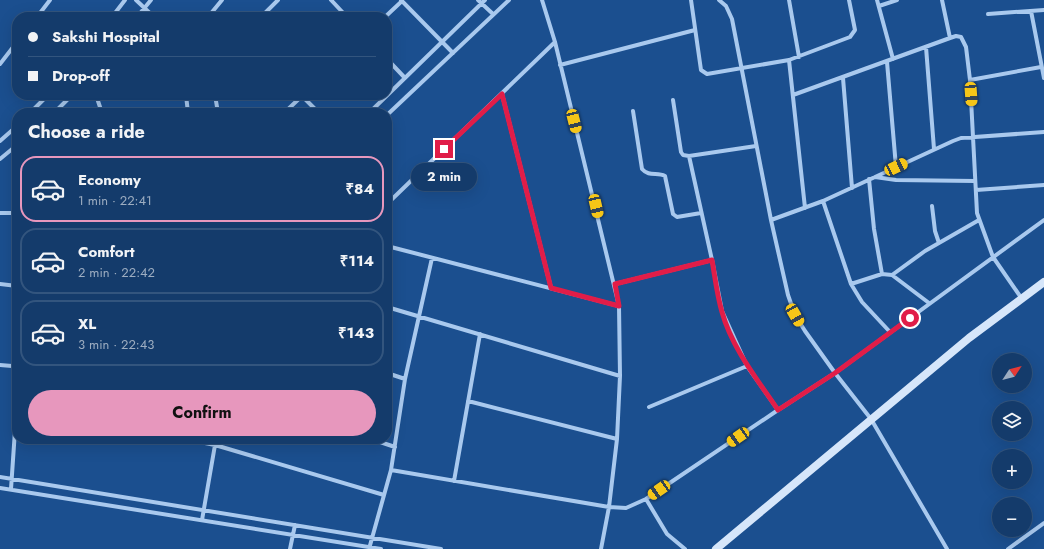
<!DOCTYPE html>
<meta charset="utf-8">
<style>
body{margin:0;font-family:Jost,sans-serif;background:#214673;color:#f1f3f6;height:100vh;display:flex;flex-direction:column;font-size:15px;white-space:nowrap}
*{box-sizing:border-box;margin:0}
p{font-size:13px;color:#9dadc1}
.icon{flex:none;width:22px;height:22px;fill:none;stroke:currentColor;stroke-width:2;stroke-linecap:round;stroke-linejoin:round}
.map{position:relative;flex:1;overflow:hidden}
.side{position:absolute;left:12px;top:108px;width:380px;height:336px;display:flex;flex-direction:column;background:#143b6b;border-radius:16px;box-shadow:0 4px 16px #0002,0 0 0 1px #33557e}
.side>*{flex:none}
.hud{position:absolute;left:12px;top:12px;width:380px;height:88px;border-radius:16px;box-shadow:0 4px 16px #0002,0 0 0 1px #33557e;display:grid;align-content:center;height:88px;padding:0 16px;background:#143b6b}
.needle{width:26px;rotate:54deg}
.fabs{position:absolute;left:992px;top:353px;display:grid;gap:8px}
.fabs a{display:grid;place-items:center;width:40px;height:40px;border-radius:50%;background:#143b6b;box-shadow:0 4px 16px #0002,0 0 0 1px #33557e;font-size:20px}
.end{position:absolute;width:18px;height:18px;margin:-9px;border:5px solid #e11d48;background:#fff;box-shadow:0 0 0 2px #fff}
.from{border-radius:50%}
.bubble{position:absolute;height:28px;border-radius:14px;background:#143b6b;box-shadow:0 4px 16px #0002,0 0 0 1px #33557e;font-size:13px;font-weight:700;line-height:28px;text-align:center}
.car{position:absolute;width:12px;height:24px;margin:-12px -6px;border-radius:5px;box-shadow:0 0 3px 1px #0007;background:linear-gradient(#f5c518 24%,#345 0 40%,#f5c518 0 76%,#345 0 86%,#f5c518 0)}
.hud b{display:flex;align-items:center;gap:14px;height:38px;font-size:15px}
.hud b+b{border-top:1px solid #33557e}
.hud i{width:10px;height:10px;background:#f1f3f6}
ul{padding:0;list-style:none}
li{display:flex;align-items:center;gap:12px;height:66px;margin:0 8px 6px;padding:0 8px;border:2px solid #33557e;border-radius:16px}
li div{flex:1}
li b{display:block;font-size:15px}
li em{font-style:normal;font-weight:700}
li.active{border-color:#e797bd}
li>.icon{width:36px;height:36px;stroke-width:1.5}
h2{padding:0 16px;font-size:18px;line-height:48px}
.primary-button{display:flex;gap:8px;margin-top:auto;padding:8px 16px}
.primary-button a{flex:1;height:46px;border-radius:24px;background:#e797bd;color:#111;font-size:16px;font-weight:700;line-height:46px;text-align:center}
.map>svg:first-child{display:block}
.lines{fill:none;stroke-linecap:round;stroke-linejoin:round}
.street{stroke:#a9c9ee;stroke-width:4}
.secondary{stroke:#d6e6fa;stroke-width:8}
.route{stroke:#e11d48;stroke-width:5}
</style>
<div class="map">
<svg width="1044" height="549" viewBox="0 0 1044 549">
<rect width="100%" height="100%" fill="#1b4f8f"/>
<g class="lines">
<path class="street" d="M136,0l18,17
M331,0l16,17
M401,0l52,53
M478,0l15,14
M542,0l13,42 64,264 1,70 -3,63 -8,68 -8,42
M691,0l10,70 6,4 82,-14 61,-23 5,-7 -6,-30
M719,0l7,6 6,13 39,201 17,75 7,20 10,16 30,42 36,46 76,130
M789,0l10,57
M877,0l16,59
M942,0l8,38
M879,6l18,-6
M1031,11l13,67
M988,14l56,-4
M37,17l13,-17
M112,17l13,-17
M137,17l14,-17
M208,17l14,-17
M261,17l17,-17
M385,17l17,-16
M926,47l8,102
M387,59l18,19
M789,60l16,148
M887,62l9,105
M0,64l17,-22
M560,65l135,-35
M843,78l9,110
M970,80l71,-13
M502,94l49,194
M96,95l6,18
M186,95l2,18
M215,95l3,18
M301,95l18,18
M793,95l157,-57 6,-2 5,1 5,10 4,33 7,133 16,44 29,42
M673,100l8,52 2,3 6,1 67,-10
M633,111l9,58c7,8 15,3 23,7l8,38 4,3 24,-4
M30,113l18,-18
M54,113l18,-18
M284,113l19,-18
M369,113l116,-113
M387,115l122,-115
M0,141l17,-15
M689,156l23,104 10,51 25,55 31,44
M0,159l17,-14
M875,177l21,3 79,1
M869,179l5,50 8,45
M976,190l68,-5
M823,201l28,83 11,18 28,30
M387,204l168,-162
M932,206l3,25 4,12
M0,213h17
M771,220l52,-19 130,-60 8,-3 83,-6
M387,246l232,60
M892,275l33,-24 54,-31
M0,284l17,2
M615,284l97,-24
M851,284l31,-10 10,1 37,28
M387,307l233,69
M0,365l12,1 5,6
M387,373l18,6
M468,401l149,38
M649,407l98,-41
M185,439l30,6 169,50
M371,439l24,8
M391,470l218,37 17,1 20,-9 132,-89 57,-37 209,-153
M0,477l441,72
M454,481l26,-147
M0,488l381,61
M11,489l6,-88
M646,499l21,35 18,15
M202,520l13,-75
M290,549l5,-24
M369,549l22,-79 14,-91 27,-121
M1008,549l36,-26"/>
<path class="secondary" d="M716,549l253,-211 75,-56"/>
</g>
<g class="lines">
<path class="route" d="M444,149l58,-55 49,194 68,18 -4,-22 97,-24c3,17 5,35 10,52 10,36 35,67 56,98l57,-37 75,-55"/>
</g>
</svg>
<div class="fabs">
<a><svg class="needle" viewBox="-14 -14 28 28"><path d="M0-13l5 13h-10z" fill="#e53935"/><path d="M0 13l5-13h-10z" fill="#9dadc1"/></svg></a>
<a><svg class="icon" aria-label="layers" viewBox="0 0 24 24"><path d="M12 4l9 5-9 5-9-5zM3 14l9 5 9-5"/></svg></a>
<a>+</a>
<a>−</a>
</div>
<i class="end from" style="left:910px;top:318px"></i>
<i class="end" style="left:444px;top:149px"></i>
<div class="bubble" style="left:411px;top:163px;width:66px">2 min</div>
<i class="car" style="left:971px;top:94px;rotate:176deg"></i>
<i class="car" style="left:574px;top:121px;rotate:166deg"></i>
<i class="car" style="left:896px;top:167px;rotate:65deg"></i>
<i class="car" style="left:596px;top:206px;rotate:167deg"></i>
<i class="car" style="left:795px;top:315px;rotate:150deg"></i>
<i class="car" style="left:738px;top:437px;rotate:236deg"></i>
<i class="car" style="left:659px;top:490px;rotate:236deg"></i>
<div class="hud">
<b><i class="from"></i>Sakshi Hospital</b>
<b><i></i>Drop-off</b>
</div>
<section class="side">
<h2>Choose a ride</h2>
<ul>
<li class="active"><svg class="icon" aria-label="car" viewBox="0 0 24 24"><path d="M5 17H2v-5l4-1 3-4h7l3 4 3 1v5h-3M9 17h6M6 11h13"/><circle cx="7" cy="17" r="2"/><circle cx="17" cy="17" r="2"/></svg><div><b>Economy</b><p>1 min · 22:41</p></div><em>₹84</em></li>
<li><svg class="icon" aria-label="car" viewBox="0 0 24 24"><path d="M5 17H2v-5l4-1 3-4h7l3 4 3 1v5h-3M9 17h6M6 11h13"/><circle cx="7" cy="17" r="2"/><circle cx="17" cy="17" r="2"/></svg><div><b>Comfort</b><p>2 min · 22:42</p></div><em>₹114</em></li>
<li><svg class="icon" aria-label="car" viewBox="0 0 24 24"><path d="M5 17H2v-5l4-1 3-4h7l3 4 3 1v5h-3M9 17h6M6 11h13"/><circle cx="7" cy="17" r="2"/><circle cx="17" cy="17" r="2"/></svg><div><b>XL</b><p>3 min · 22:43</p></div><em>₹143</em></li>
</ul>
<div class="primary-button"><a>Confirm</a></div>
</section>
</div>
